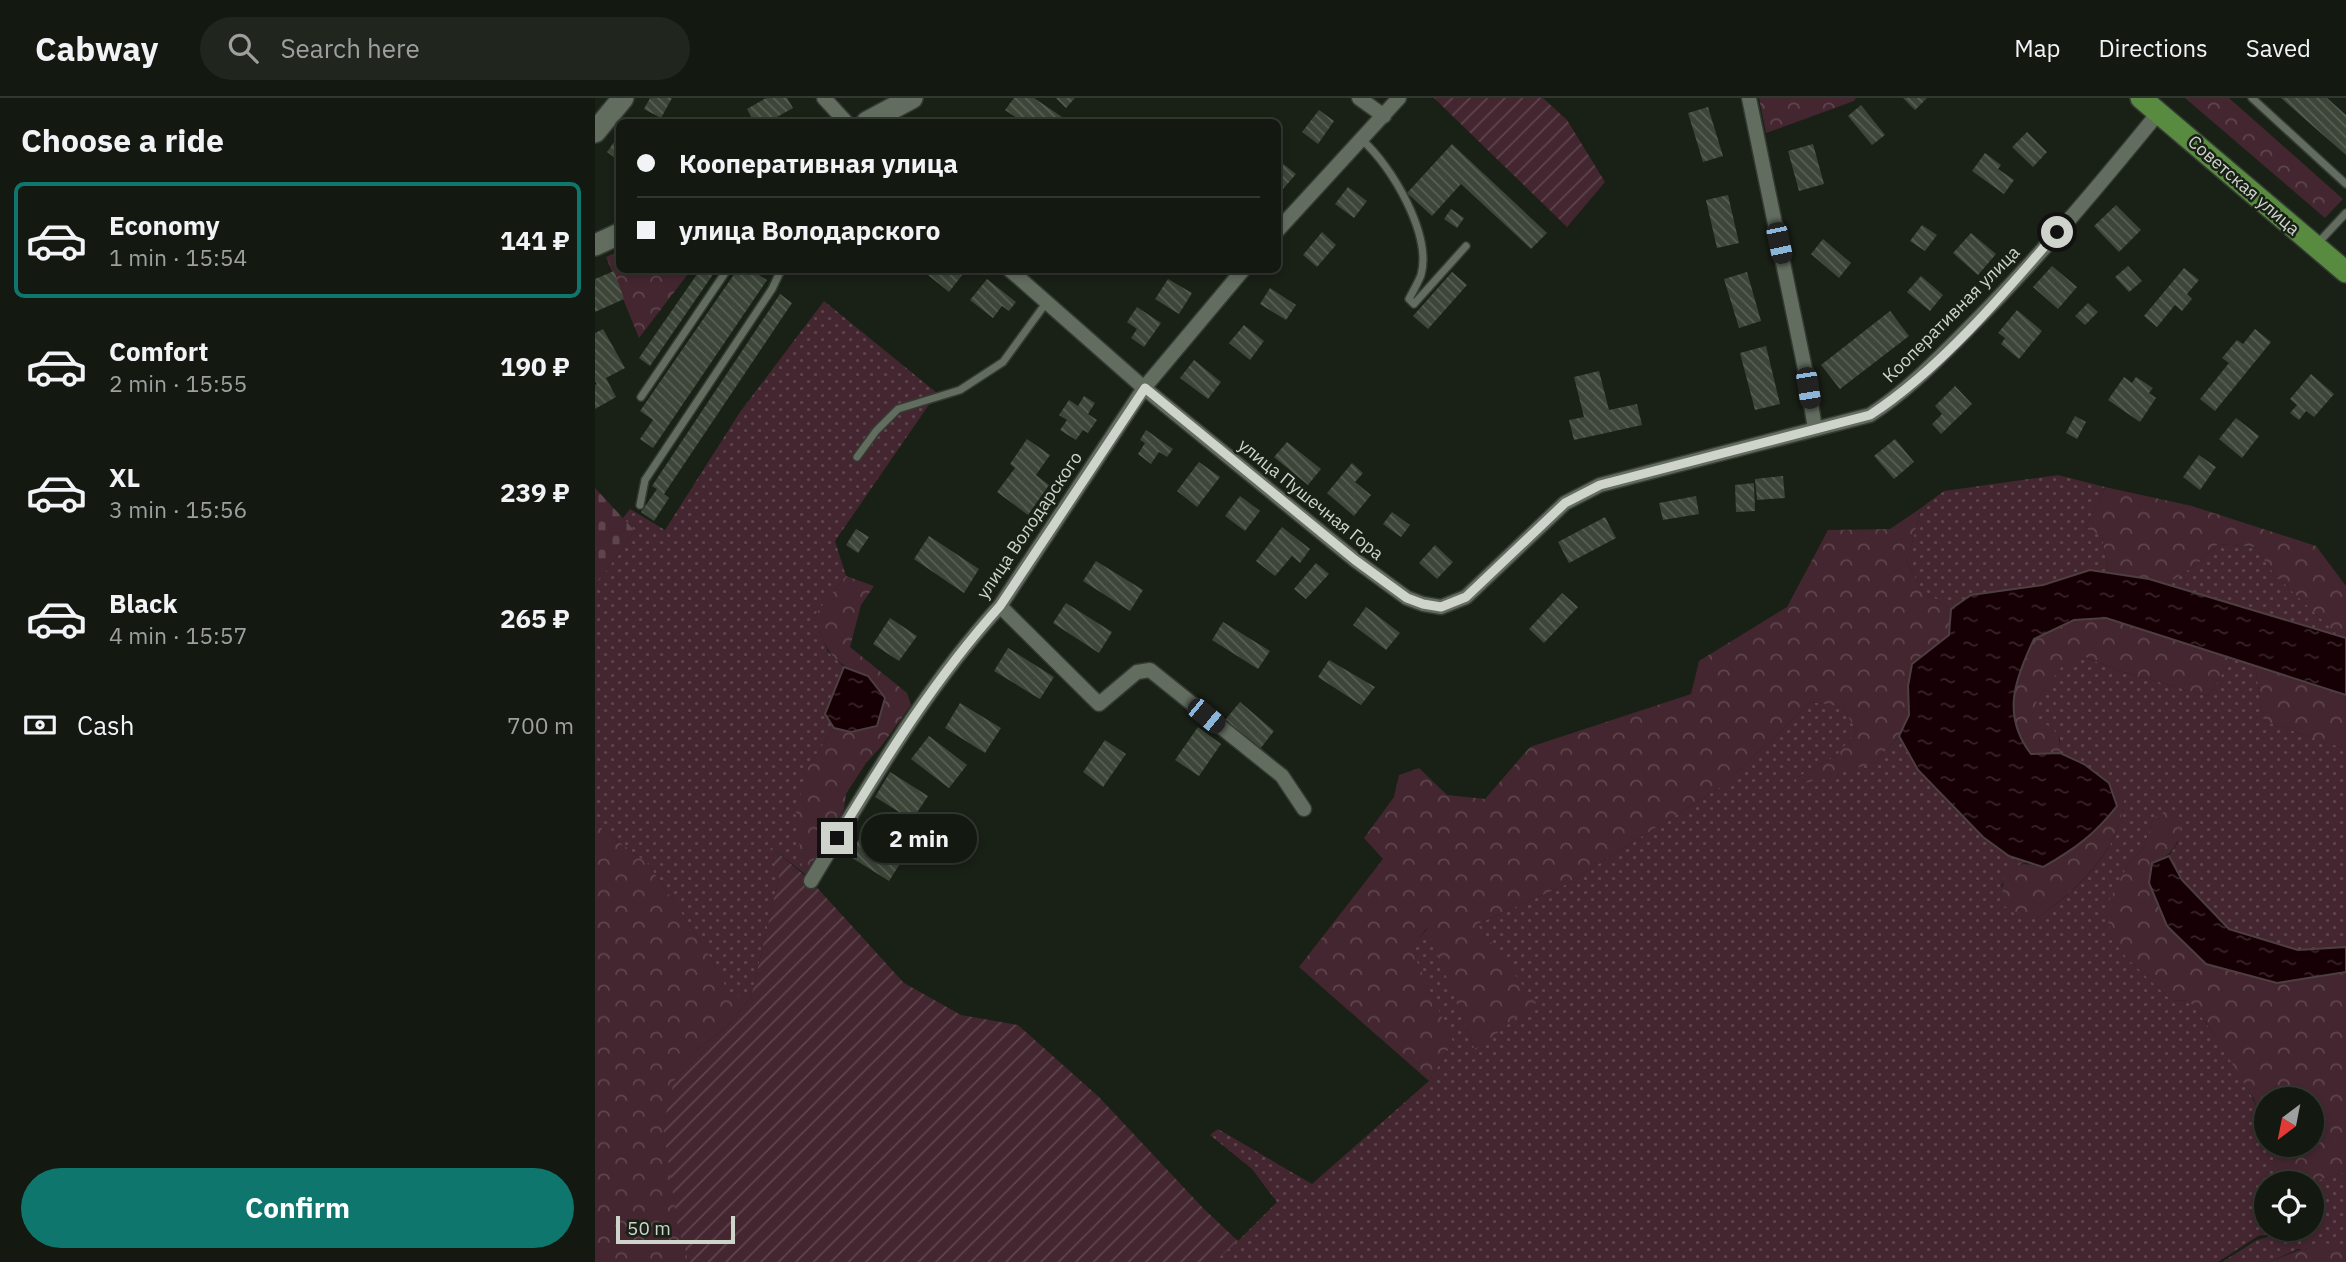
<!DOCTYPE html>
<meta charset="utf-8">
<style>
body{margin:0;font-family:"IBM Plex Sans",sans-serif;background:#20251e;color:#f1f3f6;height:100vh;display:flex;flex-direction:column;font-size:26px;white-space:nowrap}
*{box-sizing:border-box;margin:0}
p{font-size:23px;color:#9da09f}
.icon{flex:none;width:38px;height:38px;fill:none;stroke:currentColor;stroke-width:2;stroke-linecap:round;stroke-linejoin:round}
.map{position:relative;flex:1;overflow:hidden}
.sheet{display:flex;flex-direction:column;background:#131810;width:595px}
.sheet>*{flex:none}
.top-card{position:absolute;left:21px;top:21px;width:665px;height:154px;border-radius:10px;box-shadow:0 4px 10px #0003,0 0 0 2px #323730;display:grid;align-content:center;height:154px;padding:0 21px;background:#131810}
.needle{width:46px;rotate:212deg}
.fabs{position:absolute;left:1659px;top:989px;display:grid;gap:14px}
.fabs a{display:grid;place-items:center;width:70px;height:70px;border-radius:50%;background:#131810;box-shadow:0 4px 10px #0003,0 0 0 2px #323730;font-size:35px}
.scale{position:absolute;left:21px;bottom:18px;width:119px;box-sizing:border-box;padding-left:7px;border:4px solid #ced3cc;border-top:0;font-size:19px;line-height:24px;white-space:nowrap;color:#ced3cc;-webkit-text-stroke:5px #192016;paint-order:stroke}
.end{position:absolute;width:32px;height:32px;margin:-16px;border:9px solid #ced3cc;background:#111;box-shadow:0 0 0 4px #111}
.from{border-radius:50%}
.bubble{position:absolute;height:49px;border-radius:24px;background:#131810;box-shadow:0 4px 10px #0003,0 0 0 2px #323730;font-size:23px;font-weight:700;line-height:49px;text-align:center}
.car{position:absolute;width:21px;height:42px;margin:-21px -10px;border-radius:9px;box-shadow:0 0 5px 2px #0007;background:linear-gradient(#222 24%,#8ab4d8 0 40%,#222 0 76%,#8ab4d8 0 86%,#222 0)}
.top-card b{display:flex;align-items:center;gap:24px;height:66px;font-size:26px}
.top-card b+b{border-top:2px solid #323730}
.top-card i{width:18px;height:18px;background:#f1f3f6}
ul{padding:0;list-style:none}
li{display:flex;align-items:center;gap:21px;height:116px;margin:0 14px 10px;padding:0 7px;border:4px solid transparent;border-radius:10px}
li div{flex:1}
li b{display:block;font-size:26px}
li em{font-style:normal;font-weight:700}
li.current{border-color:#0f766e}
li>.icon{width:63px;height:63px;stroke-width:1.5}
h2{padding:0 21px;font-size:32px;line-height:84px}
.pay{display:flex;align-items:center;gap:18px;height:77px;padding:0 21px;font-size:26px}
.pay p{margin-inline-start:auto}
.action{display:flex;gap:14px;margin-top:auto;padding:14px 21px}
.action a{flex:1;height:80px;border-radius:42px;background:#0f766e;color:#fff;font-size:28px;font-weight:700;line-height:80px;text-align:center}
header{display:flex;align-items:center;gap:42px;box-sizing:border-box;height:98px;padding:0 35px;background:#131810;border-bottom:2px solid #323730}
header strong{font-size:33px}
nav{display:flex;gap:38px;margin-inline-start:auto;font-size:24px}
.search{width:490px;height:63px;background:#20251e;display:flex;align-items:center;gap:18px;box-sizing:border-box;padding:0 24px;border-radius:38px;color:#9da09f;font-size:26px}
main{display:flex;flex:1;min-height:0}
.map>svg:first-child{display:block}
.grass{fill:url(#grass-dots)}
.forest{fill:url(#forest-crowns)}
.cemetery{fill:url(#cemetery-stones)}
.garden{fill:url(#garden-furrows)}
.water{fill:url(#water-ripples);stroke:#4d3f41;stroke-width:2}
.building{fill:url(#building-back-hatch)}
.lines{fill:none;stroke-linecap:round;stroke-linejoin:round}
.lane-casing{stroke:#343a33;stroke-width:10}
.street-casing{stroke:#343a33;stroke-width:17}
.secondary-casing{stroke:#343a33;stroke-width:24}
.primary-casing{stroke:#343a33;stroke-width:24}
.lane{stroke:#626c5f;stroke-width:7}
.street{stroke:#626c5f;stroke-width:14}
.secondary{stroke:#626c5f;stroke-width:21}
.primary{stroke:#588b40;stroke-width:21}
.route{stroke:#ced3cc;stroke-width:9}
.labels{text-anchor:middle;dominant-baseline:central;stroke-width:5;stroke-linejoin:round;paint-order:stroke}
.street-label{font-size:18px;fill:#ced3cc;stroke:#192016}
</style>
<header>
<strong>Cabway</strong>
<div class="search"><svg class="icon" aria-label="search" viewBox="0 0 24 24"><circle cx="10" cy="10" r="6"/><path d="M15 15l6 6"/></svg>Search here</div>
<nav><a>Map</a><a>Directions</a><a>Saved</a></nav>
</header>
<main>
<section class="sheet">
<h2>Choose a ride</h2>
<ul>
<li class="current"><svg class="icon" aria-label="car" viewBox="0 0 24 24"><path d="M5 17H2v-5l4-1 3-4h7l3 4 3 1v5h-3M9 17h6M6 11h13"/><circle cx="7" cy="17" r="2"/><circle cx="17" cy="17" r="2"/></svg><div><b>Economy</b><p>1 min · 15:54</p></div><em>141 ₽</em></li>
<li><svg class="icon" aria-label="car" viewBox="0 0 24 24"><path d="M5 17H2v-5l4-1 3-4h7l3 4 3 1v5h-3M9 17h6M6 11h13"/><circle cx="7" cy="17" r="2"/><circle cx="17" cy="17" r="2"/></svg><div><b>Comfort</b><p>2 min · 15:55</p></div><em>190 ₽</em></li>
<li><svg class="icon" aria-label="car" viewBox="0 0 24 24"><path d="M5 17H2v-5l4-1 3-4h7l3 4 3 1v5h-3M9 17h6M6 11h13"/><circle cx="7" cy="17" r="2"/><circle cx="17" cy="17" r="2"/></svg><div><b>XL</b><p>3 min · 15:56</p></div><em>239 ₽</em></li>
<li><svg class="icon" aria-label="car" viewBox="0 0 24 24"><path d="M5 17H2v-5l4-1 3-4h7l3 4 3 1v5h-3M9 17h6M6 11h13"/><circle cx="7" cy="17" r="2"/><circle cx="17" cy="17" r="2"/></svg><div><b>Black</b><p>4 min · 15:57</p></div><em>265 ₽</em></li>
</ul>
<div class="pay"><svg class="icon" aria-label="cash" viewBox="0 0 24 24"><path d="M3 7h18v10H3z"/><circle cx="12" cy="12" r="2"/></svg>Cash<p>700 m</p></div>
<div class="action"><a>Confirm</a></div>
</section>
<div class="map">
<svg width="1751" height="1164" viewBox="0 0 1751 1164">
<defs>
<pattern id="grass-dots" width="8" height="8" patternUnits="userSpaceOnUse" patternTransform="scale(1.75)"><rect width="8" height="8" fill="#442630"/><path d="M2 2h.1M6 6h.1" fill="none" stroke="#5e454d" stroke-width="1.8" stroke-linecap="round"/></pattern>
<pattern id="forest-crowns" width="20" height="18" patternUnits="userSpaceOnUse" patternTransform="scale(1.75)"><rect width="20" height="18" fill="#442630"/><path d="M2 6a3 3 0 1 1 6 0M12 15a3 3 0 1 1 6 0" fill="none" stroke="#5e454d"/></pattern>
<pattern id="cemetery-stones" width="16" height="16" patternUnits="userSpaceOnUse" patternTransform="scale(1.75)"><rect width="16" height="16" fill="#442630"/><path d="M2 7V4a2 2 0 0 1 4 0v3zM10 15v-3a2 2 0 0 1 4 0v3z" fill="#5e454d"/></pattern>
<pattern id="garden-furrows" width="10" height="10" patternUnits="userSpaceOnUse" patternTransform="scale(1.75)"><rect width="10" height="10" fill="#442630"/><path d="M-1 1l2-2M0 10L10 0M9 11l2-2" fill="none" stroke="#5e454d"/></pattern>
<pattern id="water-ripples" width="26" height="14" patternUnits="userSpaceOnUse" patternTransform="scale(1.75)"><rect width="26" height="14" fill="#160006"/><path d="M2 4q2-2 4 0t4 0M15 11q2-2 4 0t4 0" fill="none" stroke="#372429"/></pattern>
<pattern id="building-back-hatch" width="6" height="6" patternUnits="userSpaceOnUse" patternTransform="scale(1.75)"><rect width="6" height="6" fill="#3d4539"/><path d="M-1 5l2 2M0 0l6 6M5-1l2 2" fill="none" stroke="#585f54"/></pattern>
</defs>
<rect width="100%" height="100%" fill="#192016"/>
<path class="grass" d="M229,203l113,92 -102,148 11,35 -32,40 14,36 16,15 -19,47 9,14 -27,40 2,105 -2,3 -37,-30 9,31 -28,120h-20l-26,-49 -56,-83 -54,-42v-237l40,-55 -12,-13 7,-9 35,21 75,-118z
M1463,377l47,12 -20,41 17,8 6,36 -18,-2 -47,15 -72,10 -20,14 -29,-19 -15,-27 14,-55 23,-17z
M1623,446l37,3 19,27 66,63 -173,-53 29,-19z
M1489,559l36,14 88,25 24,-37 23,7 9,55 82,28v198l-48,3 -69,-21 -47,-49 -13,-24 9,-14 -25,-23 -8,26 -20,25 -14,68 17,21 43,41 18,1c25,31 77,103 77,143l3,1 7,21 12,17h-22v45h46v-45h-4l38,-11v77h-48l-29,13h-47l35,-22 34,-10 -33,6 -40,26h-1004l24,-21 39,-39 -25,-33 -42,-34 8,-6 94,55 117,-103 24,-39 -43,-94 18,-20 47,122 2,-126 88,-39 157,-99 89,-84 31,5 15,24 -21,25 -40,22 78,-15 25,-27 19,34 65,67 26,19 17,6 -16,7 -9,17 36,32c40,-28 84,-67 87,-120l-40,-34 -24,-11v-14l-26,-19 3,-20 25,-34z"/>
<path class="forest" d="M1164,0h97l-2,3 -88,32z
M1590,0h44l114,101 -18,19z
M24,153v19h72l-52,68 -33,-81z
M1510,389l87,19 124,40 30,40v52l-6,-1 -66,-63 -19,-27 -37,-3 -22,21 -29,19 -18,-5 -41,-7 -6,-36 -17,-8z
M1326,410l-14,55 15,27 29,19 -2,26 -41,51 1,29 -10,21 -25,27 -77,22 -1,-7 40,-22 21,-25 -15,-24 -31,-5 -89,84 -157,99 -88,39 59,79 -61,47 -48,-122 -16,20 42,94 -24,39 -130,-114 84,-108 -19,-21 30,-41 5,-22 20,-7 28,27 38,4 45,-52 161,-53 8,-33 88,-54 41,-77 62,-1z
M251,478l28,10 -13,19 -11,42 57,46 4,12 -31,43 -14,15 -20,31 -2,15 -35,64 -7,-6 -6,-54 11,-45 27,-40 17,4 17,-56c-39,-14 -40,-23 -54,-60z
M1511,520l126,41 -24,37 -88,-25 -35,-14 -23,9 -25,34 -2,19c18,9 26,11 25,34l-29,1c-30,-41 -16,-74 3,-115l40,-19z
M1660,568l91,29v54l-82,-28z
M1514,685l15,15c-3,53 -47,91 -87,120l-20,-3 -14,-10c-3,-33 6,-47 40,-38l74,-61z
M1572,712l16,12c-6,23 -8,32 -31,41l15,63 39,38 71,19 69,-11v200l-38,11h-20l-12,-17 -7,-21 43,-1v-45h-46v38l-12,-38 -46,-74 -19,-24 -18,-1 -43,-41 -17,-21 -5,-31 19,-37 20,-25 8,-26z
M0,725l54,42 56,83 26,48 20,1 -26,31 -32,25 -15,175 11,34h-94z
M1725,1144l26,6v14h-77z"/>
<path class="cemetery" d="M0,390l40,43 -40,55z"/>
<path class="garden" d="M839,0h109l24,22 38,62 -38,45z
M174,747l42,36 93,102 57,32 57,10 81,72 104,111 35,33 -24,21h-525l-11,-34 -15,-102 11,-45 19,-28 32,-25 26,-31 28,-120z"/>
<path class="water" d="M1495,472l59,9 197,59v57l-240,-77 -32,2 -40,19c-19,40 -33,76 -3,115l29,-1 24,11 25,19 8,23c-23,29 -42,43 -74,61l-34,-11 -26,-19 -65,-67 -19,-34 10,-21 -1,-29 4,-22 37,-29 2,-26 20,-14 72,-10z
M249,569l24,9 17,22 -8,28 -26,6 -17,-4 -9,-14z
M1574,758l13,24 47,49 69,21 48,-3v25l-69,11 -71,-19 -39,-38 -18,-43 3,-20z"/>
<path class="building" d="M55,0h22l-11,20 -17,-9z
M171,0h21l6,10 -25,14h-14l-7,-13z
M419,0h20l31,21 -3,3h-39l-18,-12z
M461,0h19l-9,10z
M1308,0h24l-12,12z
M1686,0h46l19,17v40z
M1266,7l24,30 -13,10 -24,-29z
M1113,9l15,49 -20,6 -15,-49z
M724,12l15,11 -16,23 -16,-12z
M1432,34l20,20 -14,15 -21,-20z
M24,37v26l-12,-9z
M857,46l95,89 -16,16 -70,-65 -29,32 -25,-23z
M1218,46l11,40 -25,7 -11,-40z
M1390,55l16,12 -3,4 16,11 -10,14 -32,-23z
M682,61l19,15 -19,22z
M753,89l19,14 -13,17 -19,-14z
M1133,97l11,48 -22,5 -11,-48z
M1521,107l25,25 -22,22 -25,-26z
M856,111l13,9 -7,10 -13,-9z
M1327,127l15,10 -12,16 -15,-10z
M727,134l14,13 -19,22 -14,-12z
M1376,135l25,21 -18,21 -25,-22z
M1228,141l28,24 -12,15 -28,-24z
M1457,168l25,21 -19,22 -25,-22z
M1533,168l14,15 -13,11 -14,-15z
M1589,170l15,12 -12,14 5,5 -10,12 -7,-6 -18,22 -13,-11z
M105,172h16l-66,96 -11,-8z
M142,172h14l16,10 -114,168 -13,-9 13,-19 -13,-9z
M329,172h42l-17,22 -26,-21z
M19,173l10,28 -29,13v-33z
M857,174l15,13 -39,44 -15,-13z
M1152,174l14,49 -22,7 -15,-49z
M1326,178l22,19 -13,16 -23,-19z
M392,181l29,23 -7,9 -7,-5 -9,12 -23,-18z
M573,181l24,14 -13,21 -24,-15z
M675,190l26,17 -10,15 -26,-16z
M185,196l12,9 -128,191 5,4 -15,23 -13,-9 16,-23 -5,-3z
M1493,205l10,9 -13,13 -10,-9z
M542,209l24,16 -17,24 -13,-9 6,-9 -10,-7z
M1422,212l25,21 -23,28 -18,-15 4,-6 -7,-5z
M1295,213l19,25 -69,53 -19,-24z
M649,227l20,16 -14,19 -21,-17z
M8,231l22,39 -19,10 10,19 -21,12v-24l2,-1 -2,-3v-48z
M1660,231l16,13 -56,69 -15,-12 29,-36 -7,-5 15,-18 6,4z
M1171,248l14,58 -25,6 -15,-57z
M599,262l27,22 -13,17 -28,-21z
M1004,273l10,39 28,-6 5,21 -68,15 -5,-20 15,-3 -10,-40z
M1716,276l23,20 -20,23 -8,-6 -7,9 -9,-7 7,-8 -7,-6z
M1529,279l8,6 4,-6 17,11 -4,5 7,5 -16,24 -32,-22z
M1360,288l17,18 -31,30 -9,-10 10,-10 -7,-8z
M489,298l11,7 -7,11 9,6 -9,13 -5,-3 -7,10 -16,-10 7,-10 -8,-5 10,-15 9,6z
M1480,318l11,6 -9,17 -11,-6z
M1641,320l23,18 -17,22 -23,-19z
M551,332l27,19 -6,8 -8,-5 -8,12 -13,-10 7,-11 -5,-3z
M432,341l23,16 -14,20 13,10 -21,30 -31,-23 18,-24 -5,-4z
M1300,341l19,23 -20,17 -20,-23z
M692,344l34,27 -13,16 -34,-28z
M1604,357l17,12 -16,23 -17,-13z
M604,364l21,15 -23,30 -20,-16z
M757,365l11,10 -8,9 16,13 -17,21 -27,-23z
M1188,378l2,22 -28,2 -2,-21z
M1159,385l1,28 -19,1 -1,-27z
M645,398l20,15 -15,20 -20,-15z
M1101,398l3,18 -36,6 -4,-17z
M797,414l18,13 -9,12 -18,-13z
M1010,419l11,21 -47,25 -11,-21z
M687,429l28,22 -10,14 -8,-7 -17,20 -19,-15z
M261,431l13,8 -11,16 -12,-8z
M334,438l50,33 -15,24 -50,-34z
M840,447l18,17 -16,17 -18,-16z
M501,463l47,29 -13,21 -47,-30z
M721,465l13,11 -23,25 -12,-10z
M967,495l16,14 -34,36 -15,-14z
M471,505l46,29 -13,21 -46,-30z
M771,509l34,26 -14,17 -33,-25z
M295,520l27,18 -18,25 -26,-17z
M628,524l47,29 -12,18 -46,-29z
M413,550l46,29 -14,22 -46,-28z
M734,562l46,27 -14,18 -43,-28z
M645,604l34,29 -14,18 -35,-29z
M365,605l41,25 -16,25 -40,-25z
M603,629l23,17 -22,32 -24,-16z
M334,638l38,29 -18,23 -38,-29z
M510,642l21,14 -23,33 -20,-15z
M295,674l38,24 -16,24 -37,-23z
M267,736l41,25 -14,22 -40,-25z"/>
<g class="lines">
<g class="lane-casing">
<path id="lane" d="M1657,0l94,86
M767,42c30,26 70,95 59,135 -3,8 -8,16 -12,24l5,5 52,-58
M1723,145l28,-30
M46,299l86,-127
M262,359l19,-26 22,-22 62,-19 43,-28 43,-59
M45,407l5,-25 127,-191 9,-19"/>
</g>
<g class="street-casing">
<path id="street" d="M229,0l22,24
M764,0l25,18
M1154,0l56,271 10,59
M682,133l122,-133
M415,172l134,118 211,172 52,38 16,6 18,3 25,-10 99,-94 35,-18 270,-70c37,-24 66,-54 97,-85 68,-68 131,-143 192,-218
M405,508l99,98 38,-32 13,-2 132,106 22,33
M216,783c58,-95 114,-193 189,-275l144,-218 99,-118"/>
</g>
<g class="secondary-casing">
<path id="secondary" d="M272,24l45,-24
M0,34l28,-34
M0,147l24,-11"/>
</g>
<g class="primary-casing">
<path id="primary" d="M1546,0l205,174"/>
</g>
<use href="#lane" class="lane"/>
<use href="#street" class="street"/>
<use href="#secondary" class="secondary"/>
<use href="#primary" class="primary"/>
</g>
<g class="lines">
<path class="route" d="M242,740c49,-81 100,-162 163,-232l145,-218 210,172 52,38 16,6 18,3 25,-10 99,-94 35,-18 270,-70c68,-44 134,-121 187,-183"/>
</g>
<g class="labels">
<g class="street-label">
<text transform="translate(1649 87) rotate(41)">Советская улица</text>
<text transform="translate(1356 216) rotate(-45)">Кооперативная улица</text>
<text transform="translate(716 401) rotate(39)">улица Пушечная Гора</text>
<text transform="translate(434 427) rotate(-56)">улица Володарского</text>
</g>
</g>
</svg>
<div class="fabs">
<a><svg class="needle" viewBox="-14 -14 28 28"><path d="M0-13l5 13h-10z" fill="#e53935"/><path d="M0 13l5-13h-10z" fill="#9da09f"/></svg></a>
<a><svg class="icon" aria-label="locate" viewBox="0 0 24 24"><circle cx="12" cy="12" r="6"/><path d="M12 2v4M12 18v4M2 12h4M18 12h4"/></svg></a>
</div>
<div class="scale">50 m</div>
<i class="end from" style="left:1462px;top:134px"></i>
<i class="end" style="left:242px;top:740px"></i>
<div class="bubble" style="left:266px;top:716px;width:116px">2 min</div>
<i class="car" style="left:1184px;top:145px;rotate:168deg"></i>
<i class="car" style="left:1213px;top:290px;rotate:171deg"></i>
<i class="car" style="left:611px;top:618px;rotate:129deg"></i>
<div class="top-card">
<b><i class="from"></i>Кооперативная улица</b>
<b><i></i>улица Володарского</b>
</div>
</div>
</main>
